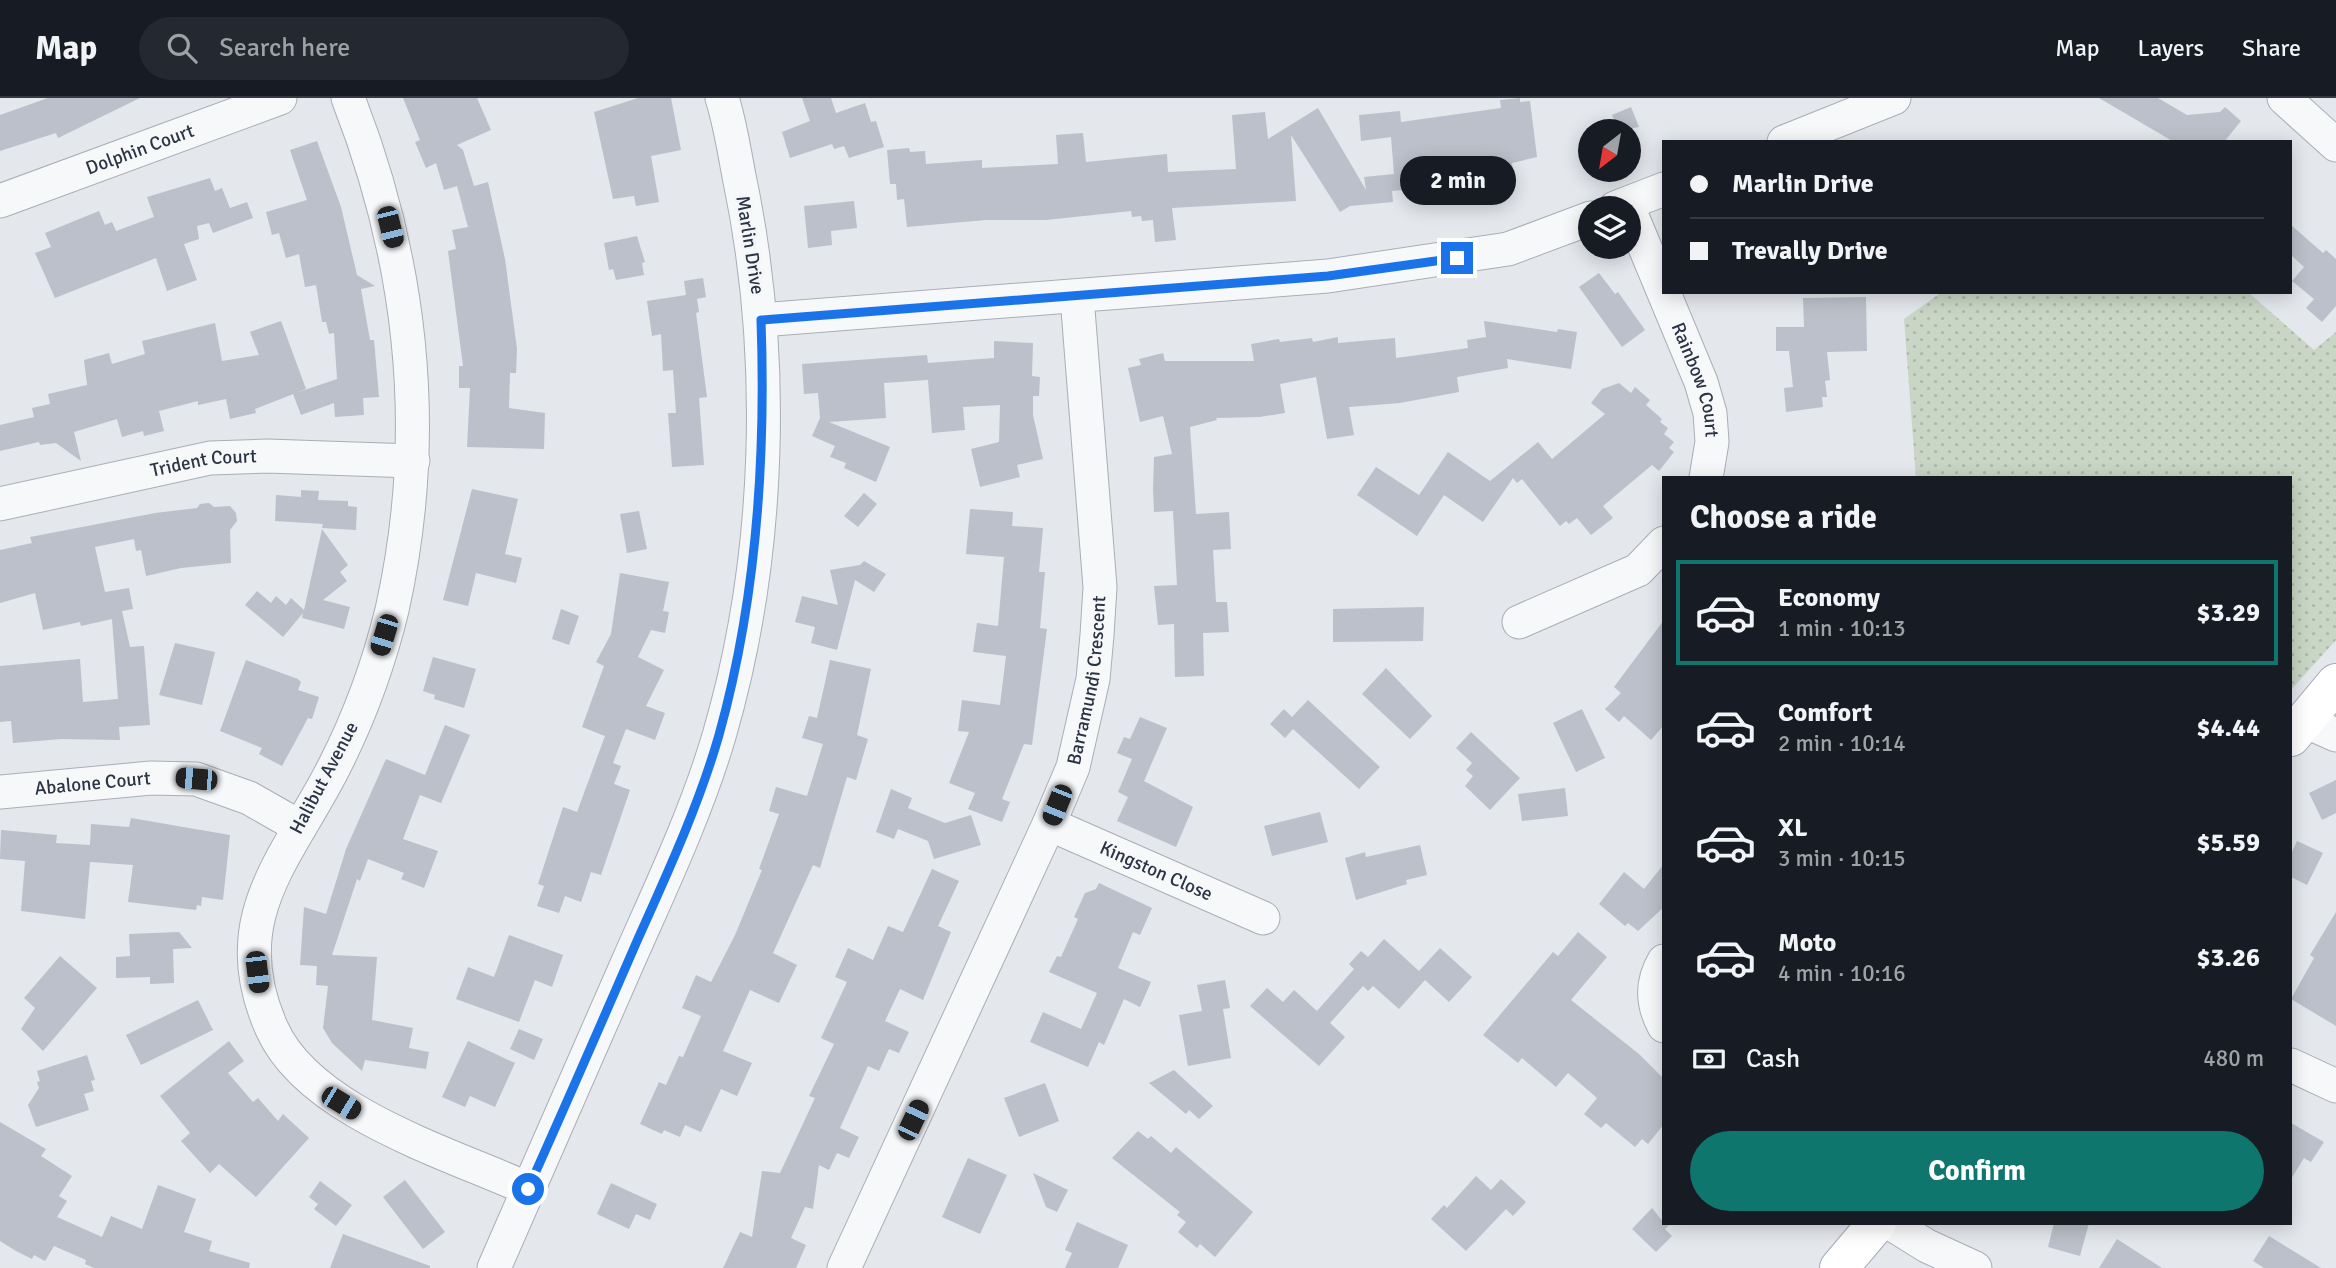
<!DOCTYPE html>
<meta charset="utf-8">
<style>
body{margin:0;font-family:Signika,sans-serif;background:#242831;color:#f1f3f6;height:100vh;display:flex;flex-direction:column;font-size:26px;white-space:nowrap}
*{box-sizing:border-box;margin:0}
p{font-size:23px;color:#9ea1a6}
.icon{flex:none;width:38px;height:38px;fill:none;stroke:currentColor;stroke-width:2;stroke-linecap:round;stroke-linejoin:round}
.map{position:relative;flex:1;overflow:hidden}
.side{position:absolute;left:1662px;top:378px;width:630px;height:749px;display:flex;flex-direction:column;background:#171b24;border-radius:0px;box-shadow:0 4px 18px #0003}
.side>*{flex:none}
.hud{position:absolute;left:1662px;top:42px;width:630px;height:154px;border-radius:0px;box-shadow:0 4px 18px #0003;display:grid;align-content:center;height:154px;padding:0 28px;background:#171b24}
.needle{width:46px;rotate:211deg}
.buttons{position:absolute;left:1578px;top:21px;display:grid;gap:14px}
.buttons a{display:grid;place-items:center;width:63px;height:63px;border-radius:50%;background:#171b24;box-shadow:0 4px 18px #0003;font-size:35px}
.end{position:absolute;width:32px;height:32px;margin:-16px;border:9px solid #1a73e8;background:#fff;box-shadow:0 0 0 4px #fff}
.from{border-radius:50%}
.bubble{position:absolute;height:49px;border-radius:24px;background:#171b24;box-shadow:0 4px 18px #0003;font-size:23px;font-weight:700;line-height:49px;text-align:center}
.car{position:absolute;width:21px;height:42px;margin:-21px -10px;border-radius:9px;box-shadow:0 0 5px 2px #0007;background:linear-gradient(#222 24%,#8ab4d8 0 40%,#222 0 76%,#8ab4d8 0 86%,#222 0)}
.hud b{display:flex;align-items:center;gap:24px;height:66px;font-size:26px}
.hud b+b{border-top:2px solid #363941}
.hud i{width:18px;height:18px;background:#f1f3f6}
ul{padding:0;list-style:none}
li{display:flex;align-items:center;gap:21px;height:105px;margin:0 14px 10px;padding:0 14px;border:4px solid transparent;border-radius:0px}
li div{flex:1}
li b{display:block;font-size:26px}
li em{font-style:normal;font-weight:700}
li.active{border-color:#0f766e}
li>.icon{width:63px;height:63px;stroke-width:1.5}
h2{padding:0 28px;font-size:32px;line-height:84px}
.pay{display:flex;align-items:center;gap:18px;height:77px;padding:0 28px;font-size:26px}
.pay p{margin-inline-start:auto}
.button{display:flex;gap:14px;margin-top:auto;padding:14px 28px}
.button a{flex:1;height:80px;border-radius:42px;background:#0f766e;color:#fff;font-size:28px;font-weight:700;line-height:80px;text-align:center}
header{display:flex;align-items:center;gap:42px;box-sizing:border-box;height:98px;padding:0 35px;background:#171b24;border-bottom:2px solid #363941}
header strong{font-size:33px}
nav{display:flex;gap:38px;margin-inline-start:auto;font-size:24px}
.search{width:490px;height:63px;background:#242831;display:flex;align-items:center;gap:18px;box-sizing:border-box;padding:0 24px;border-radius:38px;color:#9ea1a6;font-size:26px}
.map>svg:first-child{display:block}
.green{fill:url(#green-dots)}
.building{fill:#bbc0ca}
.lines{fill:none;stroke-linecap:round;stroke-linejoin:round}
.minor-casing{stroke:#a9aeb7;stroke-width:35}
.major-casing{stroke:#a3abb8;stroke-width:40}
.minor{stroke:#f7f8fa;stroke-width:33}
.major{stroke:#fff;stroke-width:38}
.route{stroke:#1a73e8;stroke-width:9}
.labels{text-anchor:middle;dominant-baseline:central;stroke-width:6;stroke-linejoin:round;paint-order:stroke}
.street-label{font-size:19px;fill:#2b3445;stroke:#f4f6f9}
</style>
<header>
<strong>Map</strong>
<div class="search"><svg class="icon" aria-label="search" viewBox="0 0 24 24"><circle cx="10" cy="10" r="6"/><path d="M15 15l6 6"/></svg>Search here</div>
<nav><a>Map</a><a>Layers</a><a>Share</a></nav>
</header>
<div class="map">
<svg width="2336" height="1170" viewBox="0 0 2336 1170">
<defs>
<pattern id="green-dots" width="8" height="8" patternUnits="userSpaceOnUse" patternTransform="scale(1.75)"><rect width="8" height="8" fill="#c9d6c5"/><path d="M2 2h.1M6 6h.1" fill="none" stroke="#adb8ab" stroke-width="1.8" stroke-linecap="round"/></pattern>
</defs>
<rect width="100%" height="100%" fill="#e4e7ec"/>
<path class="green" d="M1942,194h306l66,58 22,-18v308l-45,50v-212h-375l-12,-159z"/>
<path class="building" d="M48,0h92l-82,40 -2,-5 -56,18v-36z
M403,0h74l14,32 -34,15 6,5 11,36 14,-4 17,77 12,90 -1,24h-6l-1,35 36,5 -1,36 -77,-2 3,-59h-11v-22h4l-15,-115 8,-2 -4,-19 16,-3 -11,-41 -13,4 -8,-27 -10,5 -11,-26 5,-2z
M638,0h33l10,52 -30,6 8,46 -23,4 -2,-10 -21,3 -19,-87z
M802,0h29l5,15 29,-10 6,19 5,-1 8,26 -35,11 -5,-12 -10,3 -2,-5 -42,14 -8,-26 28,-11z
M1520,0v4l10,-1 7,56 -25,6 2,22 -77,11 -1,-9 -44,4 1,11 -43,4 -10,6 -49,-77 5,66 -124,7 4,32 -21,2 -2,-22 -11,1 -1,-5 -9,1 -1,-6 -85,9h-60l-79,7 -3,-28 -7,1 -1,-16h-6l-3,-34 22,-2 1,4 15,-1 1,13 56,-4v8l76,-4 -2,-29 27,-2 3,29 81,-8 1,18 68,-3 -4,-54 33,-3 3,27 50,-31 48,82 -2,-13 30,-3 -3,-37 -30,4 -2,-26 41,-4 1,11 100,-14 -1,-8z
M2099,0h59l29,17 33,-3 5,-5 16,14 -17,21h-50z
M1631,9l8,20 -20,4 -7,-16z
M317,43l24,66 16,68 18,11 -14,3 9,51h4l5,57 -16,1 1,17 -29,2 -1,-14 -33,12 -8,-21 44,-15 -3,-46 -5,1 -3,-12h-4l-6,-37 -11,2 -6,-33 -13,4 -7,-25 -7,2 -6,-23 41,-12 -17,-50z
M210,80l5,13 7,-3 8,20 17,-6 6,16 -40,15 -4,-10 -12,3 2,13 -15,5 13,36 -30,11 -11,-33 -101,40 -20,-45 16,-6 -6,-14 54,-22 6,14 7,-3 4,9 38,-14 -7,-20z
M854,103l3,27 -26,3 1,14 -24,3 -4,-42z
M2291,127l32,28 3,-3 10,9v47l-14,16 -16,-14 8,-9 -22,-18 12,-14 -13,-12z
M637,138l8,26 -3,1 2,12 -28,5 -3,-11 -4,1 -5,-27z
M1599,175l16,21 3,-2 27,38 -23,17 -43,-60z
M703,180l3,19 -9,2 2,13 -3,1 11,84 -8,1 5,67 -32,2 -4,-54h8l-3,-43 -10,1 -2,-37 -9,2 -5,-35 39,-6 -2,-14z
M1866,199l1,54 -40,1 3,28 -5,1 2,16h-5l1,10 -37,5 -2,-24 9,-1 -4,-36h-13v-24h28l-1,-29z
M281,223l25,68 -51,20 1,4 -26,6 -4,-20 -28,6v-4l-39,10 5,20 -20,5 -1,-5 -21,6 -5,-18 -43,13 7,29 -25,-18 -16,2 -1,-3 -39,9v-26l34,-8 -2,-9 18,-4 -2,-10 39,-9 -3,-25 25,-7 3,11 33,-10 -3,-13 73,-18 7,38 37,-6 -9,-23z
M1484,223l73,11 1,-3 19,3 -6,37 -64,-10 1,9 -51,9 2,15 -59,11 -51,4 5,28 -27,4 -11,-62 -36,7 5,29 -25,4 -44,1 1,2 -27,7 6,87 33,-2 2,37 -18,1 3,52h11l2,30 -26,1 1,43 -29,1 -1,-53 -16,1 -4,-39 23,-1 -4,-74 -19,1 -1,-23 1,-32 18,-3 -9,-38 -23,6 -12,-54 13,-3 -2,-6 24,-6 2,8h89l-3,-17 28,-5 1,3 32,-4 1,4 25,-5v6l57,-5 1,20 37,-5 35,-5 -1,-8 19,-3z
M994,243l39,2 -1,33 8,1 -1,19h-6v19l10,44 -26,6 3,12 -40,10 -9,-38 28,-7 1,-37 -37,2 2,23 -33,3 -4,-53 -44,3 2,35 -57,4 61,25 -14,35 -32,-14 2,-5 -16,-6 5,-11 -23,-10 8,-18 -2,-25 -14,1 -2,-30 125,-9 1,8 66,-5z
M1619,285l12,10 4,-6 15,13 -4,5 16,14 -2,3 8,6 -4,6 10,8 -5,6 5,4 -15,19 -7,-6 -49,41 10,12 -22,17 -14,-17 -8,6 -3,-3 -6,5 -38,-47 -5,4 -4,-5 -30,44 -39,-27 -27,41 -60,-41 19,-28 43,28 29,-43 42,29 48,-39 14,17 53,-45 -14,-11 11,-14z
M472,391l46,10 -13,55 17,4 -6,25 -40,-10 -8,33 -25,-6z
M301,392l18,1 -1,9 30,1v5l9,1 -1,23 -34,-2 1,-4 -48,-3 1,-26 25,2z
M864,395l13,11 -19,23 -14,-11z
M209,405l5,4 16,-1 6,7 1,8 -7,9 1,33 -50,5 -35,8 -5,-26 -5,1 -2,-12 -39,8 10,45 24,-4 4,21 -11,2 8,36 14,-1 6,79 -31,2 1,13 -59,-1 -48,4 -2,-22 -11,1v-56l80,-7 3,43 35,-3 -6,-80 -31,7 -1,-4 -37,8 -8,-37 -35,10v-53l32,-7 -2,-6 125,-24 42,-5 3,-4z
M970,411l43,3 -1,14 31,2 -4,44h6l-5,56 7,1 -15,116 -8,-1 -22,55 8,3 -8,20 -34,-13 7,-16 -26,-10 20,-51 -11,-1 4,-31 38,5 6,-49 -33,-4 4,-29 21,3 6,-69 -38,-3z
M639,413l8,38 -20,4 -7,-39z
M322,431l26,36 -8,7 7,9 -24,19 27,7 -6,22 -42,-11 1,-5 -20,24 -38,-32 12,-14 14,12 5,-7 10,9 5,-7 13,12z
M864,463l22,13 -12,18 -19,-12 -18,70 -26,-7 4,-16 -20,-5 7,-26 36,9 -8,-35 30,-5z
M620,475l49,9 -6,29 6,1 -4,21 -14,-3 -13,27 26,13 -18,36 19,7 -10,27 -29,-11 -13,34 8,3 -7,18 16,6 -29,85 -10,-3 -10,30 -16,-6 -6,17 -22,-7 7,-20 -6,-2 25,-77 14,5 28,-76 -23,-9 22,-61 -8,-4 15,-28z
M1424,509l-1,34 -90,1v-33z
M561,511l18,7 -10,29 -17,-6z
M1664,522v105l-13,15 -27,-24 -5,6 -14,-13 16,-16 -7,-6z
M175,545l40,9 -13,53 -43,-10z
M433,559l43,12 -12,39 -30,-9 1,-4 -12,-4z
M246,562l52,19 3,3 -3,8 21,7 -7,22 -4,-1 -26,48 -23,-12 3,-6 -42,-17z
M830,562l41,9 -14,66 11,4 -12,41 -9,-3 -27,91 -7,-3 -40,88 24,12 -18,38 -29,-13 -27,61 29,12 -15,33 -16,-7 -20,43 -16,-7 -5,12 -16,-7 -2,4 -22,-10 19,-42 7,3 13,-29 4,1 18,-41 -19,-8 14,-33 15,7 24,-47 27,-65 -3,-1 20,-55 -10,-3 7,-24 31,9 16,-52 -21,-6 7,-22 8,2z
M1386,570l46,48 -22,23 -48,-45z
M1308,602l72,67 -21,22 -66,-60 -8,9 -15,-14 14,-15 8,8z
M1582,611l23,49 -29,14 -23,-49z
M1140,619l27,11 -23,53 49,26 -17,40 -59,-26 11,-24 -10,-5 14,-33 -15,-6 7,-16 6,2z
M445,627l25,10 -29,68 -21,-8 -17,44 35,12 -14,37 -23,-9 3,-6 -36,-14 -8,22 -3,-2 -25,76 45,2 -5,63 41,8 -4,20 20,4 -3,17 -61,-9 -3,11 -30,-28 -9,-15 5,-42 -12,-1 1,-19 -17,-1 4,-58 22,7 20,-65 40,-90 39,16z
M1471,634l49,46 -30,32 -25,-24 8,-10 -7,-6 6,-7 -16,-15z
M2336,682v33l-14,7 -13,-27z
M1565,690l3,28 -46,5 -4,-27z
M891,691l21,9 -4,10 37,15 26,-8 10,30 -47,14 -6,-18 -30,-12 -4,10 -18,-7z
M1320,714l8,30 -56,14 -8,-30z
M131,720l99,17 -7,65 -21,-3 -1,9 -4,-1 -1,5 -68,-8 5,-37 -43,-3 -5,57 -64,-8 4,-50 -25,-2 1,-29 56,5 -1,8 34,2 1,-21 38,3z
M2297,743l26,12 -16,32 -16,-8v-23z
M1420,747l7,30 -21,5 1,4 -51,16 -11,-42 20,-6 1,5z
M1664,766v43l-26,24 -10,-8 -3,3 -26,-22 25,-32 20,17z
M932,771l27,12 -21,45 13,6 -28,68 -23,-11 -15,32 24,11 -10,21 -10,-4 -10,22 -11,-5 -28,62 19,9 -10,21 -12,-5 -8,17 -10,-5 -6,44 -8,-2 -14,31 15,7 -10,23h-73l17,-36 12,5 10,-66 18,2 35,-75 -6,-2 25,-52 -13,-6 26,-56 -12,-5 13,-29 25,12 15,-34 15,6z
M1099,785l53,25 -12,27 -7,-3 -15,36 33,14 -11,25 -16,-8 -20,46 -5,-3 -11,25 -58,-25 13,-30 38,17 16,-36 -48,-21 8,-16 4,1 17,-38 -4,-2 11,-24 11,-4z
M2336,814v114l-45,-27 23,-41 -4,-3z
M179,834l13,16 -19,1 1,34 -24,1v-7l-34,1v-21l14,-1 -1,-22z
M1578,834l29,25 -36,43 68,54 25,25v45l-16,20 -6,-5 -7,8 -29,-24 -5,5 -17,-14 13,-16 -29,-25 -12,14 -34,-29 -4,5 -35,-28 70,-83 5,4z
M509,837l54,20 -11,32 -17,-7 -16,42 -63,-23 12,-32 26,10z
M1384,841l35,32 21,-23 32,29 -23,25 -24,-22 -26,29 -26,-23 -5,5 -5,-5 -33,37 15,14 -26,29 -69,-60 17,-18 16,14 11,-12 23,21 37,-42 -5,-5 12,-13 7,6z
M60,858l37,32 -54,63 -22,-22 14,-21 -11,-10z
M1225,882l5,28 -7,1 8,49 -43,8 -9,-51 23,-4 -5,-26z
M198,902l15,30 -72,35 -15,-30z
M519,931l24,10 -9,21 -24,-11z
M229,943l15,20 -16,12 25,29 5,-4 20,23 5,-7 26,24 -53,59 -37,-33 -9,9 -29,-32 9,-8 -30,-37z
M468,943l47,22 -20,44 -25,-11 -5,11 -23,-10z
M87,957l8,25 -4,1 3,10 -10,3 5,16 -53,17 -8,-22 11,-17 -2,-6 3,-1 -3,-10z
M1174,972l39,36 -14,13 -10,-9 -3,4 -37,-31z
M1045,985l14,38 -40,16 -15,-39z
M0,1024l46,27 -5,7 31,20 -13,20 8,5 -10,16 45,20 9,-21 31,13 16,-44 38,14 -12,33 28,9 -3,10 41,12 -1,5h-155l-9,-4 1,-4 -32,-14 -9,15 -11,-6 -2,4 -16,-8 -16,-10z
M2291,1025l33,19 -13,20 -7,-4 -13,21z
M1138,1033l10,8 3,-3 20,17 5,-6 77,65 -38,45 -15,-13 -3,4 -19,-16 8,-10 -9,-7 3,-3 -68,-54z
M968,1060l39,17 -27,59 -38,-17z
M1033,1075l35,17 -11,22 -11,-5z
M1476,1078l15,14 10,-11 25,23 -13,14 -7,-7 -40,42 -35,-32 13,-14 3,3z
M405,1082l40,52 -22,17 -40,-52z
M320,1083l32,24 -16,21 -22,-17 4,-5 -9,-7z
M611,1085l46,21 -7,16 -14,-6 -7,15 -32,-15z
M1652,1110l12,15 6,1 -5,5 7,7 -16,16 -24,-23z
M1077,1124l51,23 -10,23h-53l7,-15 -7,-3z
M2054,1125h35l-9,33 -32,-9z
M343,1136l87,32v2h-100z
M2269,1138l52,32h-57l-11,-7z
M2117,1141l45,29h-63z"/>
<g class="lines">
<g class="minor-casing">
<g id="minor">
<path d="M348,0c65,166 83,337 44,512 -13,53 -33,108 -58,157 -46,91 -112,151 -62,262 37,83 177,124 256,160"/>
<path d="M2284,0l52,47"/>
<path d="M1784,44l110,-44"/>
<path id="s1" d="M0,103l280,-103"/>
<path d="M1615,110l49,-19"/>
<path id="s2" d="M1629,111l72,173 9,31 2,29 -6,36"/>
<path d="M761,222l567,-44 180,-27 83,-31"/>
<path id="s3" d="M0,406l210,-46 57,-2 146,5"/>
<path d="M1519,524l119,-52 26,-27"/>
<path d="M2305,623l31,14"/>
<path id="s4" d="M0,694l151,-14 45,1 53,19 51,29"/>
<path id="s5" d="M1049,726l214,94"/>
<path d="M1664,863c-13,22 -12,43 0,65"/>
<path d="M2291,967l45,21"/>
<path d="M1890,1125l37,23 48,22"/>
<path d="M494,1170c44,-101 89,-203 133,-304 33,-75 69,-150 92,-228 52,-178 58,-380 20,-560 -5,-26 -9,-53 -17,-78"/>
<path id="s6" d="M844,1170l205,-444 24,-57 20,-88 4,-44 3,-48 -23,-290"/>
</g>
</g>
<g class="major-casing">
<path id="major" d="M2291,639l45,-54
M1839,1170l38,-45"/>
</g>
<use href="#minor" class="minor"/>
<use href="#major" class="major"/>
</g>
<g class="lines">
<path class="route" d="M528,1091c37,-82 73,-165 109,-248 30,-67 62,-136 82,-206 38,-136 47,-276 42,-415l567,-44 129,-18"/>
</g>
<g class="labels">
<g class="street-label">
<text stroke="none"><textPath href="#s1" startOffset="149">Dolphin Court</textPath></text>
<text transform="translate(750 147) rotate(81)">Marlin Drive</text>
<text stroke="none"><textPath href="#s2" startOffset="184">Rainbow Court</textPath></text>
<text stroke="none"><textPath href="#s3" startOffset="208">Trident Court</textPath></text>
<text stroke="none"><textPath href="#s6" startOffset="639">Barramundi Crescent</textPath></text>
<text transform="translate(324 680) rotate(-62)">Halibut Avenue</text>
<text stroke="none"><textPath href="#s4" startOffset="93">Abalone Court</textPath></text>
<text stroke="none"><textPath href="#s5" startOffset="117">Kingston Close</textPath></text>
</g>
</g>
</svg>
<div class="buttons">
<a><svg class="needle" viewBox="-14 -14 28 28"><path d="M0-13l5 13h-10z" fill="#e53935"/><path d="M0 13l5-13h-10z" fill="#9ea1a6"/></svg></a>
<a><svg class="icon" aria-label="layers" viewBox="0 0 24 24"><path d="M12 4l9 5-9 5-9-5zM3 14l9 5 9-5"/></svg></a>
</div>
<i class="end from" style="left:528px;top:1091px"></i>
<i class="end" style="left:1457px;top:160px"></i>
<div class="bubble" style="left:1400px;top:58px;width:116px">2 min</div>
<i class="car" style="left:390px;top:129px;rotate:166deg"></i>
<i class="car" style="left:384px;top:537px;rotate:197deg"></i>
<i class="car" style="left:196px;top:681px;rotate:275deg"></i>
<i class="car" style="left:1057px;top:707px;rotate:202deg"></i>
<i class="car" style="left:257px;top:874px;rotate:173deg"></i>
<i class="car" style="left:341px;top:1005px;rotate:121deg"></i>
<i class="car" style="left:913px;top:1022px;rotate:25deg"></i>
<div class="hud">
<b><i class="from"></i>Marlin Drive</b>
<b><i></i>Trevally Drive</b>
</div>
<section class="side">
<h2>Choose a ride</h2>
<ul>
<li class="active"><svg class="icon" aria-label="car" viewBox="0 0 24 24"><path d="M5 17H2v-5l4-1 3-4h7l3 4 3 1v5h-3M9 17h6M6 11h13"/><circle cx="7" cy="17" r="2"/><circle cx="17" cy="17" r="2"/></svg><div><b>Economy</b><p>1 min · 10:13</p></div><em>$3.29</em></li>
<li><svg class="icon" aria-label="car" viewBox="0 0 24 24"><path d="M5 17H2v-5l4-1 3-4h7l3 4 3 1v5h-3M9 17h6M6 11h13"/><circle cx="7" cy="17" r="2"/><circle cx="17" cy="17" r="2"/></svg><div><b>Comfort</b><p>2 min · 10:14</p></div><em>$4.44</em></li>
<li><svg class="icon" aria-label="car" viewBox="0 0 24 24"><path d="M5 17H2v-5l4-1 3-4h7l3 4 3 1v5h-3M9 17h6M6 11h13"/><circle cx="7" cy="17" r="2"/><circle cx="17" cy="17" r="2"/></svg><div><b>XL</b><p>3 min · 10:15</p></div><em>$5.59</em></li>
<li><svg class="icon" aria-label="car" viewBox="0 0 24 24"><path d="M5 17H2v-5l4-1 3-4h7l3 4 3 1v5h-3M9 17h6M6 11h13"/><circle cx="7" cy="17" r="2"/><circle cx="17" cy="17" r="2"/></svg><div><b>Moto</b><p>4 min · 10:16</p></div><em>$3.26</em></li>
</ul>
<div class="pay"><svg class="icon" aria-label="cash" viewBox="0 0 24 24"><path d="M3 7h18v10H3z"/><circle cx="12" cy="12" r="2"/></svg>Cash<p>480 m</p></div>
<div class="button"><a>Confirm</a></div>
</section>
</div>
